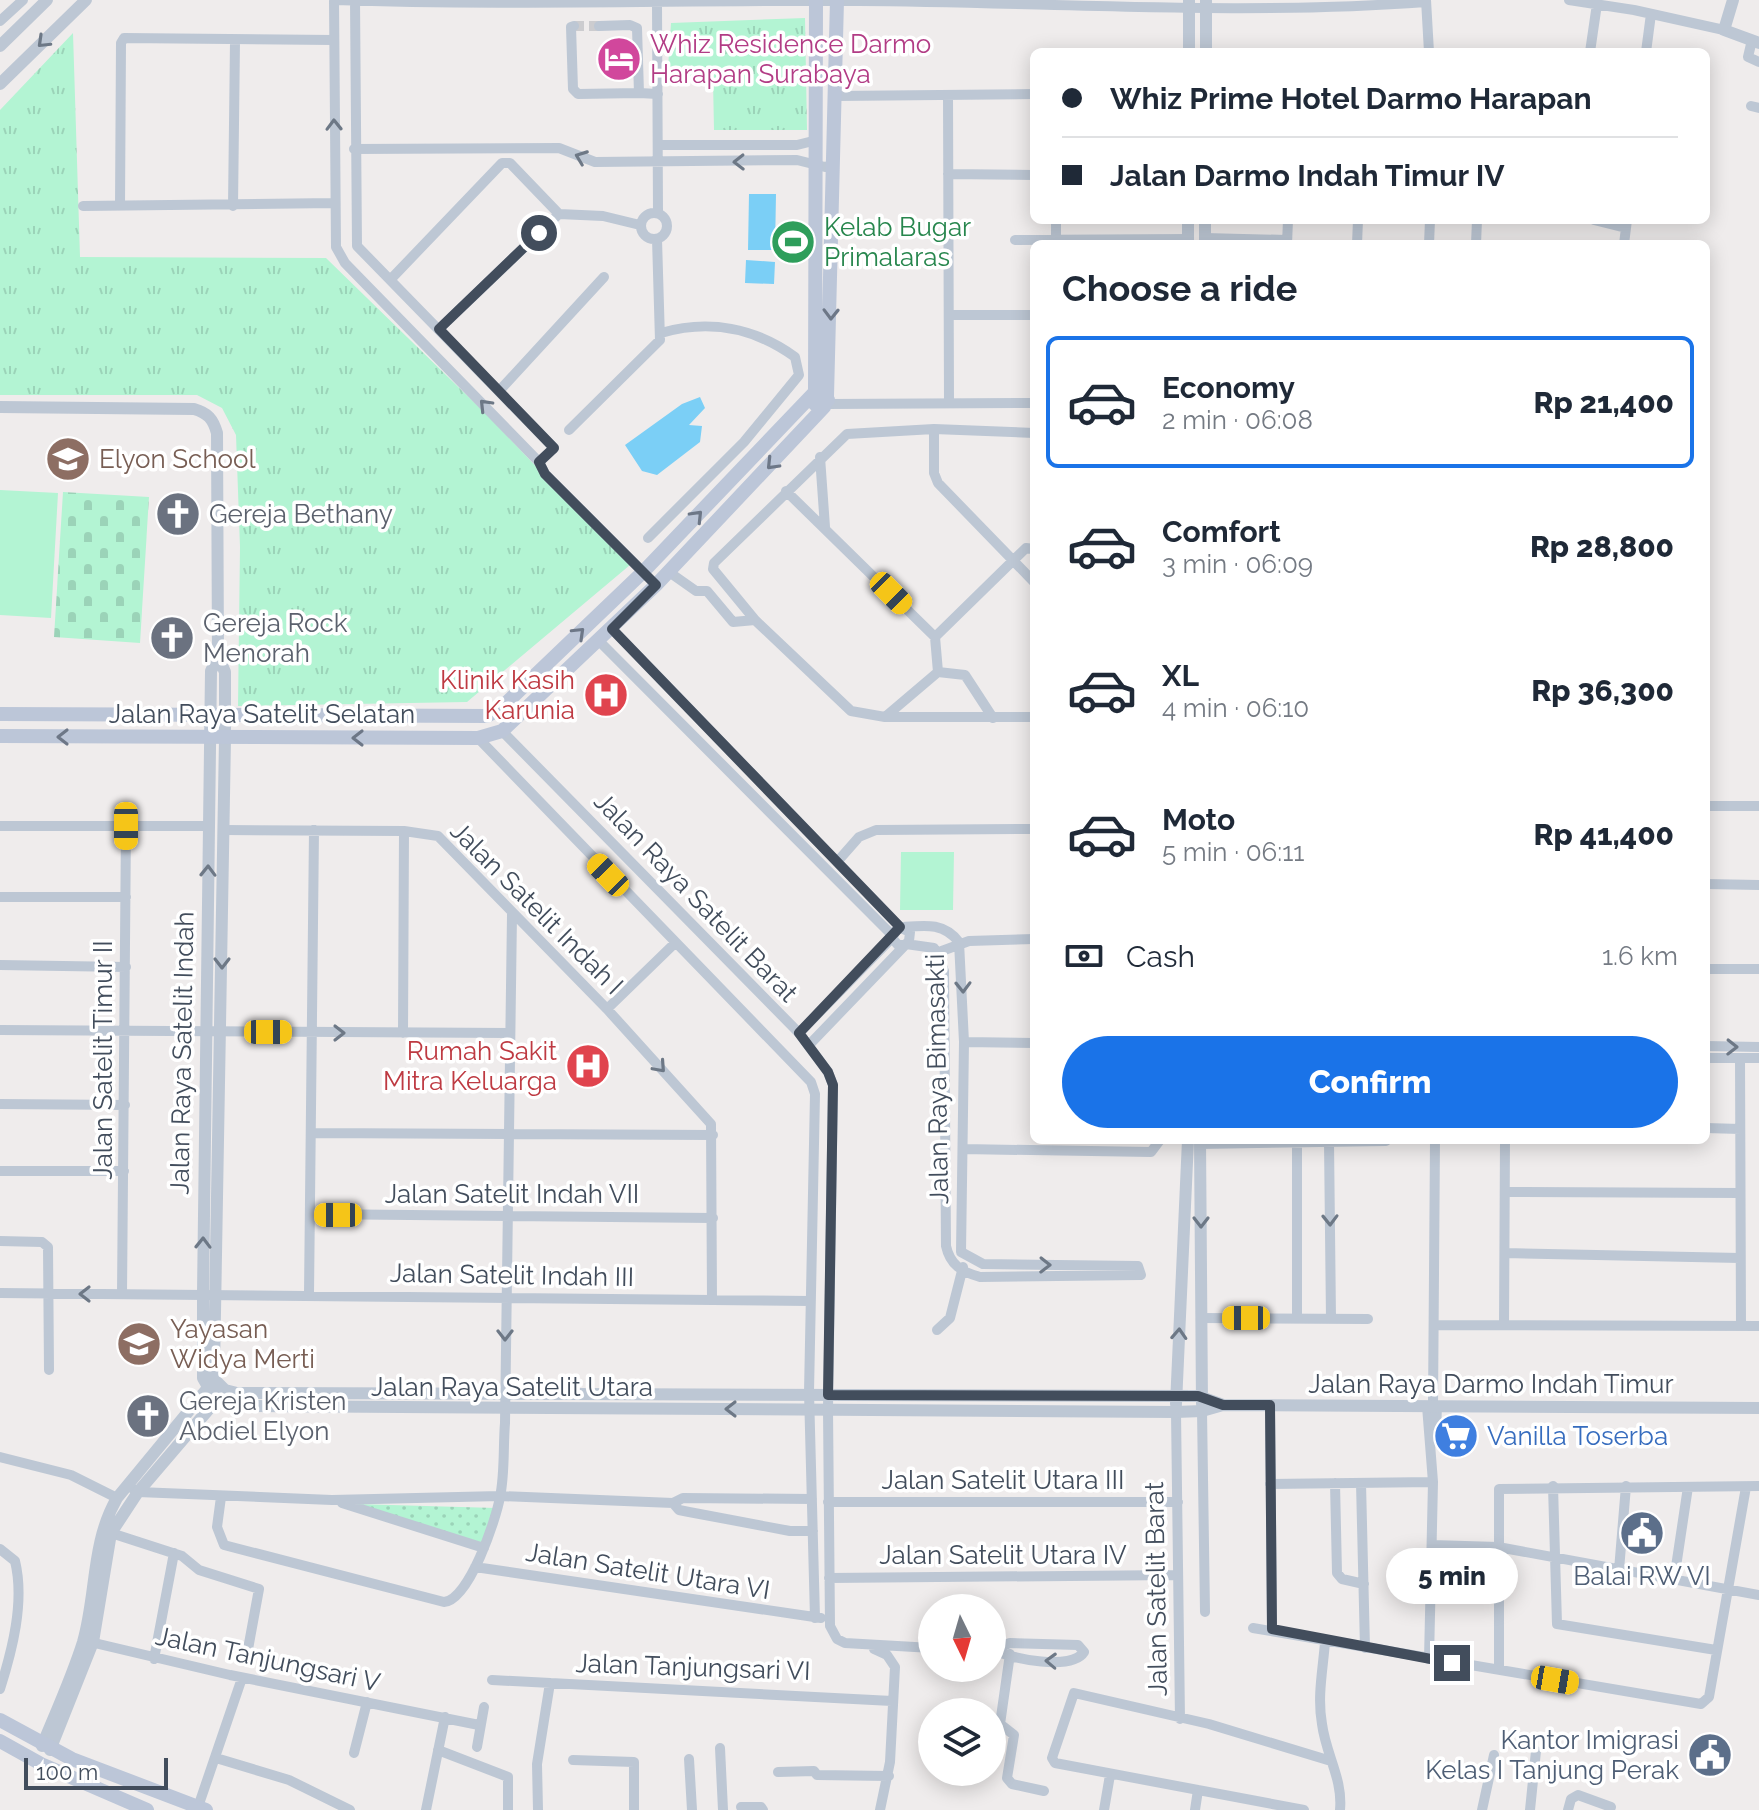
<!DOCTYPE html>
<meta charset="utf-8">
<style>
body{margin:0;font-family:Raleway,sans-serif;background:#f2f2f3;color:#1f2937;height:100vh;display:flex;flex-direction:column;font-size:30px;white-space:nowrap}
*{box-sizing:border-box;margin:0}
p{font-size:26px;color:#747a83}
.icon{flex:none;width:44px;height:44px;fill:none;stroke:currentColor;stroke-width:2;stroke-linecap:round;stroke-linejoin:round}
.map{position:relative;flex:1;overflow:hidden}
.drawer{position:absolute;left:1030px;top:240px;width:680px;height:904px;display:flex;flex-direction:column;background:#fff;border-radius:12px;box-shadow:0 4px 20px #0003}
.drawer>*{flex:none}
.hud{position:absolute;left:1030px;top:48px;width:680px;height:176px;border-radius:12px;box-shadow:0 4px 20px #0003;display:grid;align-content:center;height:176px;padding:0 32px;background:#fff}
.needle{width:52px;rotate:175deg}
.controls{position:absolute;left:918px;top:1594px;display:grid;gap:16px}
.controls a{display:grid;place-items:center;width:88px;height:88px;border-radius:50%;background:#fff;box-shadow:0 4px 20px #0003;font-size:40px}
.scale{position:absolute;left:24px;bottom:20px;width:144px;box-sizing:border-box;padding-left:8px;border:4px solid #424d5c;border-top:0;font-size:22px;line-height:28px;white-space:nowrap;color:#424d5c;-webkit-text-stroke:6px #fff;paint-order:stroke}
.end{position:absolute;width:36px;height:36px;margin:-18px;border:10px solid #424d5c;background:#fff;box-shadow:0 0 0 4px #fff}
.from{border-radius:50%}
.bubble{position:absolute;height:56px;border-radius:28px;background:#fff;box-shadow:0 4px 20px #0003;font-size:26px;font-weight:800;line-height:56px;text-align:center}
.car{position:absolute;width:24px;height:48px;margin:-24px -12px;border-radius:10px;box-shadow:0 0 6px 2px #0007;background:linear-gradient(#f5c518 24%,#345 0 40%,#f5c518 0 76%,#345 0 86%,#f5c518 0)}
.hud b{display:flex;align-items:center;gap:28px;height:76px;font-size:30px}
.hud b+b{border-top:2px solid #e0e1e3}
.hud i{width:20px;height:20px;background:#1f2937}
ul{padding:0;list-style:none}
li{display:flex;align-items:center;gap:24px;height:132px;margin:0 16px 12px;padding:0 16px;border:4px solid transparent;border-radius:12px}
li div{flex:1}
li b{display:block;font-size:30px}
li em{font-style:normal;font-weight:800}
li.on{border-color:#1a73e8}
li>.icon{width:72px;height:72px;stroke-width:1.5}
h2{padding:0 32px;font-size:36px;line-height:96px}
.pay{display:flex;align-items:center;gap:20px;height:88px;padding:0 32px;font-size:30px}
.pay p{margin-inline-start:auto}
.cta{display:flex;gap:16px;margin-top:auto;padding:16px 32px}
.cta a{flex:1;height:92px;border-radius:48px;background:#1a73e8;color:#fff;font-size:32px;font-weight:800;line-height:92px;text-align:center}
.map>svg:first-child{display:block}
.grass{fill:url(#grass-tufts)}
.cemetery{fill:url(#cemetery-stones)}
.park{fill:url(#park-dots)}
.garden{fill:#b3f4d3}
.water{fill:#7bcff6}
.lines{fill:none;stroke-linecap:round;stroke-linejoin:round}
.minor-tunnel{stroke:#cccccf;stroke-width:10;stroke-dasharray:10 5;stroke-linecap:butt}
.minor{stroke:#bdc7d4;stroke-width:10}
.tertiary{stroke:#bdc7d4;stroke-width:12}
.secondary{stroke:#bcc6d8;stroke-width:14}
.oneway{stroke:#6d7886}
.oneway2{stroke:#6d7787}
.route{stroke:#424d5c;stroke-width:10}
.labels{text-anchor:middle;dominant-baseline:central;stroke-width:7;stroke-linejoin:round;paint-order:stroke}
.hotel-label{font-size:26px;fill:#b23c85;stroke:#fff;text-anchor:start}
.leisure-label{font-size:26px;fill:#27864d;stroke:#fff;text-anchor:start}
.education-label{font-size:26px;fill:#785e54;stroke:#fff;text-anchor:start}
.worship-label{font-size:26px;fill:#5b616d;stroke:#fff;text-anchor:start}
.health-label{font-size:26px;fill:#be3a42;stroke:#fff;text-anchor:end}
.street-label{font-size:26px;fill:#424d5c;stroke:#fff}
.shop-label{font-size:26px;fill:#366cbe;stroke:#fff;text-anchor:start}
.service-label{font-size:26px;fill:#4e5e75;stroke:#fff}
</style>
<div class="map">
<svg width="1759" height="1810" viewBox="0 0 1759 1810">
<defs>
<pattern id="grass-tufts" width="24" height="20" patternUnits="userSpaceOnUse" patternTransform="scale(2)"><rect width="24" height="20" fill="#b3f4d3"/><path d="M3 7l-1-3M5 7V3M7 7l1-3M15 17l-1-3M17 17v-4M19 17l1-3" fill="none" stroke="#9bd3b8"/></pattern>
<pattern id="cemetery-stones" width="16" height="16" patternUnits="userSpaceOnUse" patternTransform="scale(2)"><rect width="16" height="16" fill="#b3f4d3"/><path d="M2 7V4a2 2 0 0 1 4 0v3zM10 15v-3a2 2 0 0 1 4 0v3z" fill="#9bd3b8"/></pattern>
<pattern id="park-dots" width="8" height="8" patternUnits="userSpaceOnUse" patternTransform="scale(2)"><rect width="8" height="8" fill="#b3f4d3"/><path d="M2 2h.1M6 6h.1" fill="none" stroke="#9bd3b8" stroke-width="1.8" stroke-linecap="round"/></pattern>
</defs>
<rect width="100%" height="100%" fill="#efecec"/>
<path class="grass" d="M805,18l2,112h-93l-1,-50 -46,3 4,-60z
M73,33l7,224 246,1 162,158 142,149 -163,137 -229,4 2,-159 -4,-112 -14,-27 -25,-13h-197v-285z"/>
<path class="cemetery" d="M63,492l86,5 -9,146 -86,-6z"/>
<path class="park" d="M356,1504l140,4 -13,35z"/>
<path class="garden" d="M0,490l58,3 -7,125 -51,-3z
M901,852h53l-1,58h-53z"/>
<path class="water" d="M749,194h27l-1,56h-27z
M746,260l29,2 -1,22 -29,-1z
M700,397l5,11 -16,17 13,1 -2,16 -43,33 -15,-4 -17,-26 57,-41z"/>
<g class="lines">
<path class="minor-tunnel" d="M574,26h25"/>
<path class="minor" d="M334,0c175,6 350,0 525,1 188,1 379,15 567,1
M334,0l2,247 9,16 194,199 6,12 98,98
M355,0l2,246 197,202 -15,14
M1426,0l3,52
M1569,0l65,10 90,20
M657,4l1,209
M0,21l23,-21
M574,26l-3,1 2,62 5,5 61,-1
M599,26l31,-1 7,3 2,65 19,1
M1752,40l-4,17 11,5
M1590,52l7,-48
M1646,52l5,-38
M948,95l1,308
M836,96l198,-2
M1751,106l8,2
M658,145h139l20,-5
M354,149l205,-1 36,14 202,-2 28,7 9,-2
M948,174l86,1
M83,206l251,-3
M120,206l1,-163 3,-5 209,2
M233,206l2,-165
M641 226a13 13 0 1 1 26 0a13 13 0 1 1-26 0Z
M1056,220v19
M1594,220l32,8
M1205,238l82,2
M1015,240l173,-1
M1287,244l1,-24
M1357,244l1,-24
M1429,244l1,-24
M1476,244l1,-24
M1624,244l3,-24
M390,280l112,-117h8l49,51
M949,315h85
M439,329l120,-115 44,2 37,9
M500,390l104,-113
M827,404l207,-1
M934,429v44l4,10 96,99
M569,430l91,-90 -3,-101
M1034,433l-100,-4 -87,5 -133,129 -1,6 42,51 96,91 34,6h149
M820,457l5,70
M786,491l149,146 3,35 -53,45
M648,538l96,-96 55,-67 -4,-18c-40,-29 -86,-38 -134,-24
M669,572l27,19h11l26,31 22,-2
M612,629l288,298
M935,637l91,-89 8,1
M599,641l293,294
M938,672l27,3 28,43
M502,731l297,302 29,39 5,13 -5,324 2,217 7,13 8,4 87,5
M478,738l333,344 4,12 -6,298 6,226
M1706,806h53
M0,826h208
M224,830l180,1 34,5 169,173 104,115 1,176
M837,862l22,-25 17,-7 158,-1
M1706,884l53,1
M0,897h126
M904,927c23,-2 40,-4 55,15l5,100 -3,210 22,12 155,2 3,9 -161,2c-18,-5 -30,-12 -34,-31l-2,-275 -10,-23 -28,-4
M939,952l30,-11 65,-2
M0,965l126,2
M1706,969h53
M607,1009l67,-65
M0,1030l510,3
M403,1033l1,-202
M799,1033l93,-95
M964,1042l70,1
M809,1045l100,-104 1,-9 -12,-5 -6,11 6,7h6
M1706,1046l53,1
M1706,1058h53
M1740,1058l1,268
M0,1104l125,1
M1706,1128l34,1
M311,1133l402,2
M1329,1142l2,177
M1200,1144l186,-3
M963,1149l188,3 9,-12
M0,1171h124
M1506,1192l234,1
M310,1214l403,4
M0,1241l42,1 6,5 1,123
M1505,1253l235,5
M0,1293l810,8
M122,1294l4,-468
M309,1294l5,-464
M1201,1318l167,1
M1297,1318v-176
M1436,1325l323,1
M1504,1325l1,-185
M937,1330l13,-12 13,-51
M1270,1405l2,224
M1427,1406l6,76 -4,177
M1433,1406l2,-266
M1202,1411l3,201
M1176,1412l4,307
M1431,1438l5,-6 1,-26
M0,1457l71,18 46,23
M1335,1483l2,90 5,6 22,5
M1361,1483l4,165
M1270,1484l163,-2
M1553,1486l4,138 159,26
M133,1489l5,3 194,8 168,-4 173,7 10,-5 129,1
M221,1497l-4,30 7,18 220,57c25,-2 52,-82 56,-105 5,-24 3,-50 5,-74l7,-509
M828,1502h350
M342,1503l142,45
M673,1503l6,7 10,2 101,19h23
M111,1533l71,23 17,14 60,19 -13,71
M1432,1545l66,2 261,48
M0,1549l15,12c10,41 -3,90 -15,128
M475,1567l346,51
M1619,1570l7,-84
M829,1578l348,-3
M1674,1580l14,-93
M1253,1628l448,76 8,-7 37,-210
M86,1641l144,34 249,50
M1325,1642c-2,27 -8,55 -3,82 4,31 21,55 18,86
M874,1649l13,6 8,12 -5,95 -10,48
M992,1650l18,-7 68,2 6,7c-12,19 -72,7 -90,-2
M1010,1654l-10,70 14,11 -7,43 5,6 32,7
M154,1659l20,-106
M1499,1670v-181l260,-3
M492,1680l400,21
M477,1747l7,-40
M720,1748l3,62
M438,1750l70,27v33
M354,1753l13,-51
M216,1758l73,22 61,30
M689,1759l3,51
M573,1760l61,2v48
M778,1772l36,-1 3,4 72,1
M198,1807l44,-129
M741,1807h20l2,3
M426,1810l19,-93
M538,1810l-1,-46 13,-81
M1104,1810l6,-35
M1195,1810l3,-20
M1304,1810l-249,-47 -3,-5 22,-65 135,31 122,37
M1482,1810l12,-55
M1530,1810l6,-59
M1568,1810l3,-11 7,-4 33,12"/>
<path class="tertiary" d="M1733,0l-9,30 35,13
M0,46l47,-46
M1189,52v-52
M1206,52v-52
M0,84l86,-84
M1188,244v-24
M1205,244v-24
M0,407l194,2c14,4 19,10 23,24l1,223 7,16v66l-11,632 1,10 10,10
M218,656l-7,15 -8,622v85l13,23 28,5 932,6 26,-1 21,-6 536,3
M1200,1140l2,264
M225,1390l12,3 961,3 25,9
M1176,1404l12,-264
M42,1746c14,-34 30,-69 41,-104 14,-49 8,-99 34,-144l94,-114
M50,1750l43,-108 18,-109 27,-41 82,-96"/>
<path class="secondary" d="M815,392l1,-392
M827,396l10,-396
M0,714l487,2 14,-8 142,-136 170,-178 9,-3 6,9 -9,8 -8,-8
M0,736l478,2 24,-7 154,-146 168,-178
M0,1720l72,39 134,51
M0,1741l43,24 104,45"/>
</g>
<defs><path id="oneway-chevron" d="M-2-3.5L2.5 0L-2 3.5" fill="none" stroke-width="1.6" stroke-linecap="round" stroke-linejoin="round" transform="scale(2)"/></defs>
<g class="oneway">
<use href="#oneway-chevron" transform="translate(43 42) rotate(136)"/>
<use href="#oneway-chevron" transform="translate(334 125) rotate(-91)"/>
<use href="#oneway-chevron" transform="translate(581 157) rotate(-159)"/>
<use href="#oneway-chevron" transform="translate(739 162) rotate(179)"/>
<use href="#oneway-chevron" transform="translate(485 405) rotate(-134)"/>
<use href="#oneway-chevron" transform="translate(208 871) rotate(-89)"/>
<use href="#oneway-chevron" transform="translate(222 963) rotate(90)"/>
<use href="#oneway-chevron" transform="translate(963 987) rotate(89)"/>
<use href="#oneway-chevron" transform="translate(339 1033)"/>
<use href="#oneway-chevron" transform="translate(1732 1047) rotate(1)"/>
<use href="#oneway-chevron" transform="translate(660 1067) rotate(48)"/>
<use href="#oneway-chevron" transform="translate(1330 1220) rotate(89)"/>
<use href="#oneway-chevron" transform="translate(1201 1222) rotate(90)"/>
<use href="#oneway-chevron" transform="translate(203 1243) rotate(-89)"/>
<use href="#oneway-chevron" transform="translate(1045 1265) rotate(1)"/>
<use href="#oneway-chevron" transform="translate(85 1294) rotate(180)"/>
<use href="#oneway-chevron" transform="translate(1179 1334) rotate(-87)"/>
<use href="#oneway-chevron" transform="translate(505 1335) rotate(90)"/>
<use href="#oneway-chevron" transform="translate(731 1409) rotate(180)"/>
<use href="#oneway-chevron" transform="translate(1051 1661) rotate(-178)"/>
</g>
<g class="oneway2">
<use href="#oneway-chevron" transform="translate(831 314) rotate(91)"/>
<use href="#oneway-chevron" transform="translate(772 464) rotate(134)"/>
<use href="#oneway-chevron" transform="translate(697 516) rotate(-46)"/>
<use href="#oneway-chevron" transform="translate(579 633) rotate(-44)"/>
<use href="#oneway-chevron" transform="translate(63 737) rotate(-180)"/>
<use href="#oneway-chevron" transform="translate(358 738) rotate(-180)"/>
</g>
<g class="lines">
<path class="route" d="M539,233l-100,96 115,119 -15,14 6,12 111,111 -44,44 288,298 -101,106 29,39 5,13 -5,310 370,1 25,9h47l2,224 180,34"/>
</g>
<defs>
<g id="hotel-disc" transform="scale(2.3)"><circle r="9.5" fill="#d1479c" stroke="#fff"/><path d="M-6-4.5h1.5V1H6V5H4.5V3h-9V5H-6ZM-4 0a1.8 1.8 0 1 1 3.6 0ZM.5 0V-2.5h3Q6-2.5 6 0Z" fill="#fff"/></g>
<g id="stadium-disc" transform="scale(2.3)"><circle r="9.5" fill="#2e9e5b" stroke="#fff"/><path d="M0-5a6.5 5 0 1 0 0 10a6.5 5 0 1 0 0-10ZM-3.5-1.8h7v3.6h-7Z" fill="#fff"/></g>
<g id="school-disc" transform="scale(2.3)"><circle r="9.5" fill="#8d6e63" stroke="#fff"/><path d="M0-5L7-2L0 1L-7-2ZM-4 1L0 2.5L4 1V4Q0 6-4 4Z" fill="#fff"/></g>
<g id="church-disc" transform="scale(2.3)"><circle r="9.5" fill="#6b7280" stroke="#fff"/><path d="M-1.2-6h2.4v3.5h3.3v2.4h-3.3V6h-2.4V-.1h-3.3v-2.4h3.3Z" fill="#fff"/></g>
<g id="hospital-disc" transform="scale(2.3)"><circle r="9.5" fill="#e0444e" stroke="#fff"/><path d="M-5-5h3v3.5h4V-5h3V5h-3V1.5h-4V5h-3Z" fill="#fff"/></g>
<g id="supermarket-disc" transform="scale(2.3)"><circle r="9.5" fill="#3f7fe0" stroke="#fff"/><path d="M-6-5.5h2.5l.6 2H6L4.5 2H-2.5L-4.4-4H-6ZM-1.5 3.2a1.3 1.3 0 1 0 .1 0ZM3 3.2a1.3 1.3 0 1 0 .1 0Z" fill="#fff"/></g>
<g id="civic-disc" transform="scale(2.3)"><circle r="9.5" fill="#5c6f8a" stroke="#fff"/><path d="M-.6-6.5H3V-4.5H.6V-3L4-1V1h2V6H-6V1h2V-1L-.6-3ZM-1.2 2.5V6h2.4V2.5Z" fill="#fff"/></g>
</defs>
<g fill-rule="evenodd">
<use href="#hotel-disc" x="619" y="59"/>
<use href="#stadium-disc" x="793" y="242"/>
<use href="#school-disc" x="68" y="459"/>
<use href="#church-disc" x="178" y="514"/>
<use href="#church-disc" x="172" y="638"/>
<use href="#hospital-disc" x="606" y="695"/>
<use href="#hospital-disc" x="588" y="1066"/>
<use href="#school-disc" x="139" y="1344"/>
<use href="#church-disc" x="148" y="1416"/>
<use href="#supermarket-disc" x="1456" y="1436"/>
<use href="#civic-disc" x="1642" y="1533"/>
<use href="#civic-disc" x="1710" y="1755"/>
</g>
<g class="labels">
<g class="hotel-label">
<text x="650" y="44">Whiz Residence Darmo<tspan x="650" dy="30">Harapan Surabaya</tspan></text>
</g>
<g class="leisure-label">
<text x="824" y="227">Kelab Bugar<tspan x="824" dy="30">Primalaras</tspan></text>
</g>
<g class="education-label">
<text x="99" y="459">Elyon School</text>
<text x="170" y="1329">Yayasan<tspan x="170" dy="30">Widya Merti</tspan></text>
</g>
<g class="worship-label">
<text x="209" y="514">Gereja Bethany</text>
<text x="203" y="623">Gereja Rock<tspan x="203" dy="30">Menorah</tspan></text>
<text x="179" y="1401">Gereja Kristen<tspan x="179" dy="30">Abdiel Elyon</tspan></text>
</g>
<g class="health-label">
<text x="575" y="680">Klinik Kasih<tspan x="575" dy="30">Karunia</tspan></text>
<text x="557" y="1051">Rumah Sakit<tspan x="557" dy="30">Mitra Keluarga</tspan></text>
</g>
<g class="street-label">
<text x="262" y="714">Jalan Raya Satelit Selatan</text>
<text transform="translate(696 897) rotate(46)">Jalan Raya Satelit Barat</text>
<text transform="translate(537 908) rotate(45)">Jalan Satelit Indah I</text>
<text transform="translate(182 1053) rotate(-89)">Jalan Raya Satelit Indah</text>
<text transform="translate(103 1060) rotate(-90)">Jalan Satelit Timur II</text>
<text transform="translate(937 1079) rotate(-91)">Jalan Raya Bimasakti</text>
<text x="512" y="1194">Jalan Satelit Indah VII</text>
<text transform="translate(512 1275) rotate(1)">Jalan Satelit Indah III</text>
<text x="1491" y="1384">Jalan Raya Darmo Indah Timur</text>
<text x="512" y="1387">Jalan Raya Satelit Utara</text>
<text x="1003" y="1480">Jalan Satelit Utara III</text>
<text x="1003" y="1555">Jalan Satelit Utara IV</text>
<text transform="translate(648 1571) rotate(9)">Jalan Satelit Utara VI</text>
<text transform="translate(1156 1589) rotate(-91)">Jalan Satelit Barat</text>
<text transform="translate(268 1659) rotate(12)">Jalan Tanjungsari V</text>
<text transform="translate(693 1667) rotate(2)">Jalan Tanjungsari VI</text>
</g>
<g class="shop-label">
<text x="1487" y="1436">Vanilla Toserba</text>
</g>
<g class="service-label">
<text x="1642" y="1576">Balai RW VI</text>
<text x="1679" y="1740" text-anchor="end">Kantor Imigrasi<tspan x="1679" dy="30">Kelas I Tanjung Perak</tspan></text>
</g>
</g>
</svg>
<div class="controls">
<a><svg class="needle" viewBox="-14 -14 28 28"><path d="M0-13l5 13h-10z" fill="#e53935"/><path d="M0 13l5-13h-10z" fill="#747a83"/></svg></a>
<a><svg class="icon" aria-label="layers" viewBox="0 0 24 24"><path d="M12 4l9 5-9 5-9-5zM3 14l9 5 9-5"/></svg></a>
</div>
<div class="scale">100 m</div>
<i class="end from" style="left:539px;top:233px"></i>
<i class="end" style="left:1452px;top:1663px"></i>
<div class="bubble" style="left:1386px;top:1548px;width:132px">5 min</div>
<i class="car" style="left:891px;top:593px;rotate:135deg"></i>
<i class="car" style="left:126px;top:826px;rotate:180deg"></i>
<i class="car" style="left:608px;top:875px;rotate:316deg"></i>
<i class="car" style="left:268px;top:1032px;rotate:90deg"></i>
<i class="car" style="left:338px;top:1215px;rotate:270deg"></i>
<i class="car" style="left:1246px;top:1318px;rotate:270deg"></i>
<i class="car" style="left:1555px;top:1680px;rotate:100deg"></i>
<div class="hud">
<b><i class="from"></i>Whiz Prime Hotel Darmo Harapan</b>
<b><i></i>Jalan Darmo Indah Timur IV</b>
</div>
<section class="drawer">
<h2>Choose a ride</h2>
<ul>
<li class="on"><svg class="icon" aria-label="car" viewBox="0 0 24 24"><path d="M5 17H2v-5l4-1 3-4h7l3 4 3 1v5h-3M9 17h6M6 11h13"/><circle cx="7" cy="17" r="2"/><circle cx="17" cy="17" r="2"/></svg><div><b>Economy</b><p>2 min · 06:08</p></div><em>Rp 21,400</em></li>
<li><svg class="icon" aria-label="car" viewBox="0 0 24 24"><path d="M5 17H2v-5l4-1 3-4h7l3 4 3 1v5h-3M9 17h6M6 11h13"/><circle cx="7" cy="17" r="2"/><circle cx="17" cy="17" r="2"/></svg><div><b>Comfort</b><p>3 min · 06:09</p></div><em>Rp 28,800</em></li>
<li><svg class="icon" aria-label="car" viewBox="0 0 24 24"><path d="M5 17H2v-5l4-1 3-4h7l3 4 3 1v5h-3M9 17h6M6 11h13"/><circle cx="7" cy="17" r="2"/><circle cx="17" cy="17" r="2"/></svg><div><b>XL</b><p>4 min · 06:10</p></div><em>Rp 36,300</em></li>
<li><svg class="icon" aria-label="car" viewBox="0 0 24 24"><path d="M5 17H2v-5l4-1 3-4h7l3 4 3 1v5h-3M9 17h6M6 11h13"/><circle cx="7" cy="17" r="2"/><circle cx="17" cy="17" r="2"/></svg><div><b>Moto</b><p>5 min · 06:11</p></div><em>Rp 41,400</em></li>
</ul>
<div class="pay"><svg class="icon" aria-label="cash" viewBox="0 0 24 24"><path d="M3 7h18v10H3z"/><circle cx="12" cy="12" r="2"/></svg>Cash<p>1.6 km</p></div>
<div class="cta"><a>Confirm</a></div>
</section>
</div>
